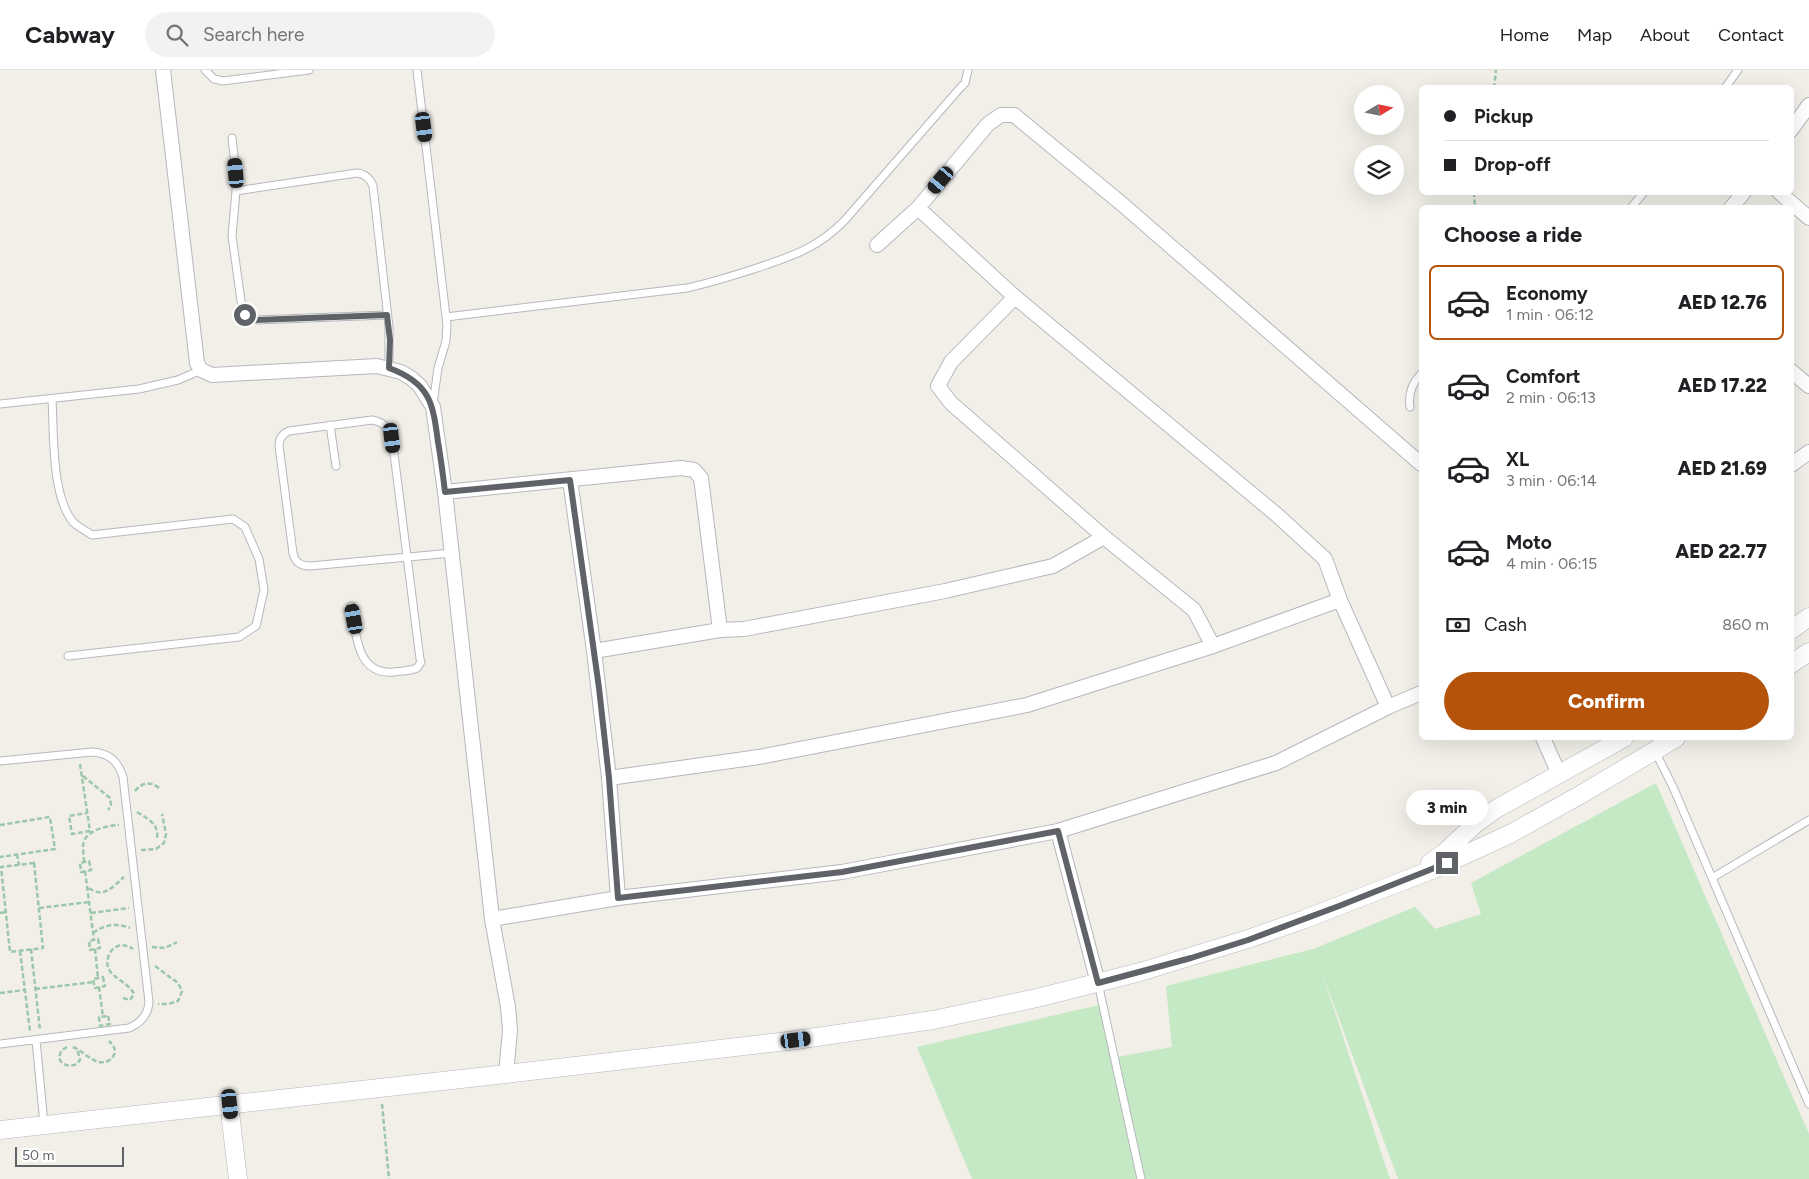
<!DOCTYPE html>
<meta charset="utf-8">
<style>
body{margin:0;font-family:Figtree,sans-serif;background:#f2f2f2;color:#202124;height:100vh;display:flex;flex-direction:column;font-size:19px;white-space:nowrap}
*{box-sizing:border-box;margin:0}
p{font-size:16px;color:#757577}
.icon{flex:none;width:28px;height:28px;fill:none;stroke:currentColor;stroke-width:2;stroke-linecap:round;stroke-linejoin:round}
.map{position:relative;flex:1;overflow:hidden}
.sheet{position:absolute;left:1419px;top:135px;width:375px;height:535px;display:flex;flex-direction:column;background:#fff;border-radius:8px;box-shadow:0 5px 20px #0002}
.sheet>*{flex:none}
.banner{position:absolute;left:1419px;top:15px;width:375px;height:110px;border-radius:8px;box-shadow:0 5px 20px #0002;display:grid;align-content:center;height:110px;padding:0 25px;background:#fff}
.needle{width:32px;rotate:80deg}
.buttons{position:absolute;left:1354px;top:15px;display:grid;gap:10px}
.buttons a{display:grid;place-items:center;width:50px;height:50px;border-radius:50%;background:#fff;box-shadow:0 5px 20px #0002;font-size:25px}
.scale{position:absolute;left:15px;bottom:12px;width:109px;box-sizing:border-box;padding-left:5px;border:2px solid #5f6368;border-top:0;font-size:14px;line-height:18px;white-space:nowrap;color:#5f6368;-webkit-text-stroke:4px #fff;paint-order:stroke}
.end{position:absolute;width:22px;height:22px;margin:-11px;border:6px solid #5f6368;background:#fff;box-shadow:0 0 0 2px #fff}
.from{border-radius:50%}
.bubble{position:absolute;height:35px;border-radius:18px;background:#fff;box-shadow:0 5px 20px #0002;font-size:16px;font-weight:800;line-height:35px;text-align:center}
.car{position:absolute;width:15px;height:30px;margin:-15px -8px;border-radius:6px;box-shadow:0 0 4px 1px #0007;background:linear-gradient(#222 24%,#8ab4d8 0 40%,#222 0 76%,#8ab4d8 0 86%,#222 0)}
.banner b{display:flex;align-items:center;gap:18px;height:48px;font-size:19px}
.banner b+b{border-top:1px solid #e0e0e0}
.banner i{width:12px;height:12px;background:#202124}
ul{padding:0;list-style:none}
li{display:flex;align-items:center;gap:15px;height:75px;margin:0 10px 8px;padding:0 15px;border:2px solid transparent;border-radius:8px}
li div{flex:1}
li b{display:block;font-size:19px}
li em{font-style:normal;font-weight:800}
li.active{border-color:#b45309}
li>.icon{width:45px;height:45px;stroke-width:1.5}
h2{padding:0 25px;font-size:22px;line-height:60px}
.pay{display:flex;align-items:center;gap:12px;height:55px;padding:0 25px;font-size:19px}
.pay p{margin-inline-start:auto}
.cta{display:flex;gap:10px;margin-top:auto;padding:10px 25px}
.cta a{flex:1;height:58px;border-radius:30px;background:#b45309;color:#fff;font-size:20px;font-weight:800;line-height:58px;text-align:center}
header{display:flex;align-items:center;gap:30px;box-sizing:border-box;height:70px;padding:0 25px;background:#fff;border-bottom:1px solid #e0e0e0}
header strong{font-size:24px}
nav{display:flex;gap:28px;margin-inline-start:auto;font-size:18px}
.search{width:350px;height:45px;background:#f2f2f2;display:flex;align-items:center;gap:12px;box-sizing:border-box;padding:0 18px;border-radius:28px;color:#757577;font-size:19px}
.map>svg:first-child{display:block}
.green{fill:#c5e8c5}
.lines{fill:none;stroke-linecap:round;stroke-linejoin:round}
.service-casing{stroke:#b5b8bc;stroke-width:9}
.minor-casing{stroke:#b5b8bc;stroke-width:16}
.tertiary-casing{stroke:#b5b8bc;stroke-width:19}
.path{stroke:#9cc7a9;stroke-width:2.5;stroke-dasharray:5 2.5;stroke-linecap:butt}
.service{stroke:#fff;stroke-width:7}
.minor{stroke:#fff;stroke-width:14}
.tertiary{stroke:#fff;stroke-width:18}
.route{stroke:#5f6368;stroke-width:6}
</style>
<header>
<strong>Cabway</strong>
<div class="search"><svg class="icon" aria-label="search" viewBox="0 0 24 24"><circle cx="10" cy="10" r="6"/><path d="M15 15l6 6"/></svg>Search here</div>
<nav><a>Home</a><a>Map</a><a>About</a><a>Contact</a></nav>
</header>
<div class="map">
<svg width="1809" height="1109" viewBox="0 0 1809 1109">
<rect width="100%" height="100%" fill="#f1efe8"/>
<path class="green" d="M1656,713l153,351v45h-411l-77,-209 69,209h-418l-55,-132 182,-42 18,52 55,-10 -6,-61 147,-37 102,-42 20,22 46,-15 -10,-31z"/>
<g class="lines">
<g class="service-casing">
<path id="service" d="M205,0l9,9 9,2 86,-11
M417,0l30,255 -1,16 -8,27 -5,36
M1725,18l13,-18
M232,68l4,35v18l-4,45 10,72 3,7 11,5 131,-5
M236,121l121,-18c8,1 13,5 16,13l16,141v41
M1631,138l13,-16
M446,247l241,-29c23,-5 45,-12 67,-19 38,-13 63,-20 91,-49l115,-132 5,-5 3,-13
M52,329c2,34 -1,96 21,123 5,5 13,9 19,13l141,-16 12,8 14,32 5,31 -8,36 -17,11 -171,19
M0,334l139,-15 39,-9 23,-10
M1410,337c-2,-14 2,-24 11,-33
M330,355l6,41
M351,536c5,26 5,70 43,66 8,-1 16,-1 23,-4l4,-6 -1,-3 -28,-221c-3,-11 -9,-16 -20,-18l-83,11c-7,3 -10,8 -10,15l14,107c2,9 7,13 17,13l142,-13
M1655,681l18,36 136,317
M0,691l92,-9c17,1 26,9 31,25l26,225c-1,13 -8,21 -20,26l-129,16
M1712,808l97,-58
M1098,913l43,196
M36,970l8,84"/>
</g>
<g class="minor-casing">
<path id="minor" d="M163,0l34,293 4,7 11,5 165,-9 24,6 10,6 9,8 13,21 12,85 47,427 16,88 2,23 -4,44
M1791,60l18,-25
M1779,122l30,26
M918,138l97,89 262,218 48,44 15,41 48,107
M1731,138l13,-16
M877,175l41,-37 70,-84 13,-9h13l108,89 299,260
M1015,227l-64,65 -13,24 13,17 153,134 90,73 19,36
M1791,301l18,15
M1791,395l18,-13
M570,410l24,171 15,127 9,120
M445,422l236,-24 13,2 7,8 19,152 24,-1 201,-38 108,-25 51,-29
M594,581l126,-21
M1543,668l16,36
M609,708l150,-21 268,-52 186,-59 127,-46
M1058,761l40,152
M492,849l126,-21 224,-26 216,-41 218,-68 112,-56 33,-14"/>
</g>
<g class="tertiary-casing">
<path id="tertiary" d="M1791,560l18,-13
M1791,594l18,-12
M1430,793l13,-9 32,-30 21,-15 128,-71
M229,1034l9,75
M0,1060l506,-56 290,-34 137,-20 104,-22 103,-26 108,-33 57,-20 129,-50 76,-35 70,-39 96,-57"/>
</g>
<path class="path" d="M1494,18l2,-18
M1474,122l1,16
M80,694l10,67 -18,3 -3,-18 18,-3
M83,706l27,22 1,7 -3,5
M135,721c7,-9 16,-10 24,-3
M137,742c11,7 22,12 20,26
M0,755l50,-8 5,32 -55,8
M141,780l15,-1 8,-6 2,-9 -4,-20
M17,784l2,11
M89,791l2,9 -10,2 -1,-9z
M84,792c0,-5 -1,-11 -1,-16 1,-16 23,-20 36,-21
M34,793l9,85 -33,4 -9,-85z
M85,801l9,69
M89,818c14,11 24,-1 35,-11
M39,838l50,-6
M0,843l6,-1
M91,843l38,-5
M93,863c12,-9 24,-10 37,-5
M98,869l2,9 -10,2 -1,-9z
M152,877l13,1 12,-6
M31,879l9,81
M95,879l3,29
M20,881l10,80
M155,896l23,17 4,8 -4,10 -10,3h-10
M103,907l2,9 -10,2 -2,-9z
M99,917l4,30
M35,919l59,-7
M0,923l25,-3
M123,928l7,2 4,-6c-6,-14 -31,-17 -26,-36 1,-6 5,-10 10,-12 5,-2 10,0 15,3
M108,946l2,8 -10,2 -1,-9z
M67,977l-6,4 -2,7c3,8 11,9 18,6l3,-4 -2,-8 -3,-5
M73,977c11,4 22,20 35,14 4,-2 6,-5 7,-9 0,-5 -3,-8 -6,-11
M382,1034l7,75"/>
<use href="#service" class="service"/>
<use href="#minor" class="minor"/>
<use href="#tertiary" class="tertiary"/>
</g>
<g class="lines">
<path class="route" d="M245,245l11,5 131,-5 3,25 -1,28c41,15 44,35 49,74 3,17 5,33 7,50l125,-12 29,208 10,90 9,120 224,-26 216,-41 40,152 93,-25 57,-18 91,-34 108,-43"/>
</g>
</svg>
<div class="buttons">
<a><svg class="needle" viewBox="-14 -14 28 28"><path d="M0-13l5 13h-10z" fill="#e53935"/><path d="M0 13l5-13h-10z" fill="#757577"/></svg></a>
<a><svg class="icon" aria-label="layers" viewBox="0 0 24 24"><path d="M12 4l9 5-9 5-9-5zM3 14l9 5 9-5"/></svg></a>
</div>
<div class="scale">50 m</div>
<i class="end from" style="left:245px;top:245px"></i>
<i class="end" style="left:1447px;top:793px"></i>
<div class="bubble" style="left:1406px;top:720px;width:82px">3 min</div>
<i class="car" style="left:424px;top:57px;rotate:173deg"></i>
<i class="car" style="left:236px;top:103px;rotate:355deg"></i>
<i class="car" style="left:941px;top:110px;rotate:220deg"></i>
<i class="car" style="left:392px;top:368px;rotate:173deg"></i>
<i class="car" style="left:354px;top:549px;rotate:350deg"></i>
<i class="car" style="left:796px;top:970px;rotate:83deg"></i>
<i class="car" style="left:230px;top:1034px;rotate:174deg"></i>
<div class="banner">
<b><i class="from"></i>Pickup</b>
<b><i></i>Drop-off</b>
</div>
<section class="sheet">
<h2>Choose a ride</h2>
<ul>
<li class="active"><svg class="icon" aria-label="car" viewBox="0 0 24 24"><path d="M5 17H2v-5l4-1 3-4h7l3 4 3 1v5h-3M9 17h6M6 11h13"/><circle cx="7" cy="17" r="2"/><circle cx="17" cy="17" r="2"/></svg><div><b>Economy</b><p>1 min · 06:12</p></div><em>AED 12.76</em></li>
<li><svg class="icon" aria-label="car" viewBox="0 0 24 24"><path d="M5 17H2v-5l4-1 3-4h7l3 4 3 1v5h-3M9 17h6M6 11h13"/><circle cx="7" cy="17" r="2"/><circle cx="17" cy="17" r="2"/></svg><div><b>Comfort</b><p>2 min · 06:13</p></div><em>AED 17.22</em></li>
<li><svg class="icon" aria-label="car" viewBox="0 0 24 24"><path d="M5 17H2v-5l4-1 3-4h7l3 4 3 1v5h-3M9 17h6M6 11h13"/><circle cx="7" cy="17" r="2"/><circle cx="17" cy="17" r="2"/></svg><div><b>XL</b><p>3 min · 06:14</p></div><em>AED 21.69</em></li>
<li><svg class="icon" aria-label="car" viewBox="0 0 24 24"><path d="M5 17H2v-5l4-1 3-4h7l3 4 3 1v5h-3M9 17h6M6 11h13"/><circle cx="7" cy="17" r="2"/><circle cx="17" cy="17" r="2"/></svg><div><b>Moto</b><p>4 min · 06:15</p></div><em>AED 22.77</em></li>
</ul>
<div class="pay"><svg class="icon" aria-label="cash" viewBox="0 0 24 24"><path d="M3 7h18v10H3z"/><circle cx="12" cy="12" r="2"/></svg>Cash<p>860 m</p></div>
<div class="cta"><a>Confirm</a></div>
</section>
</div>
